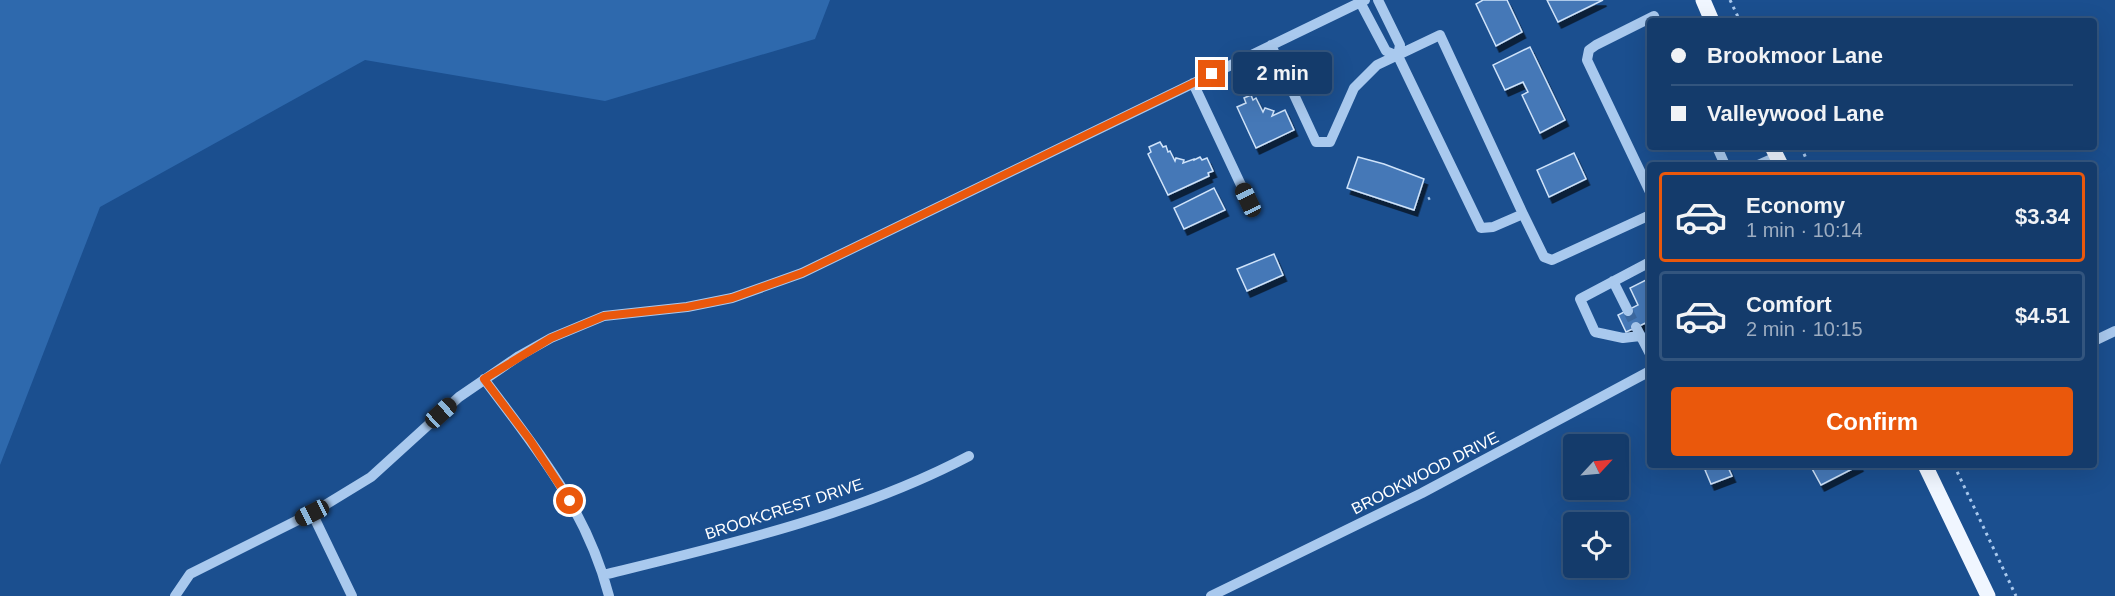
<!DOCTYPE html>
<meta charset="utf-8">
<style>
body{margin:0;font-family:Arial,sans-serif;background:#214673;color:#f1f3f6;height:100vh;display:flex;flex-direction:column;font-size:22px;white-space:nowrap}
*{box-sizing:border-box;margin:0}
p{font-size:20px;color:#9dadc1}
.icon{flex:none;width:33px;height:33px;fill:none;stroke:currentColor;stroke-width:2;stroke-linecap:round;stroke-linejoin:round}
.map{position:relative;flex:1;overflow:hidden}
.details{position:absolute;left:1647px;top:162px;width:450px;height:306px;display:flex;flex-direction:column;background:#143b6b;border-radius:6px;box-shadow:0 6px 24px #0002,0 0 0 2px #33557e}
.details>*{flex:none}
.banner{position:absolute;left:1647px;top:18px;width:450px;height:132px;border-radius:6px;box-shadow:0 6px 24px #0002,0 0 0 2px #33557e;display:grid;align-content:center;height:132px;padding:0 24px;background:#143b6b}
.needle{width:39px;rotate:64deg}
.controls{position:absolute;left:1563px;top:434px;display:grid;gap:12px}
.controls a{display:grid;place-items:center;width:66px;height:66px;border-radius:6px;background:#143b6b;box-shadow:0 6px 24px #0002,0 0 0 2px #33557e;font-size:30px}
.end{position:absolute;width:27px;height:27px;margin:-14px;border:8px solid #ea580c;background:#fff;box-shadow:0 0 0 3px #fff}
.from{border-radius:50%}
.bubble{position:absolute;height:42px;border-radius:6px;background:#143b6b;box-shadow:0 6px 24px #0002,0 0 0 2px #33557e;font-size:20px;font-weight:600;line-height:42px;text-align:center}
.car{position:absolute;width:18px;height:36px;margin:-18px -9px;border-radius:8px;box-shadow:0 0 4px 2px #0007;background:linear-gradient(#222 24%,#8ab4d8 0 40%,#222 0 76%,#8ab4d8 0 86%,#222 0)}
.banner b{display:flex;align-items:center;gap:21px;height:57px;font-size:22px}
.banner b+b{border-top:2px solid #33557e}
.banner i{width:15px;height:15px;background:#f1f3f6}
ul{padding:10px 0 0;list-style:none}
li{display:flex;align-items:center;gap:18px;height:90px;margin:0 12px 9px;padding:0 12px;border:3px solid #33557e;border-radius:6px}
li div{flex:1}
li b{display:block;font-size:22px}
li em{font-style:normal;font-weight:600}
li.on{border-color:#ea580c}
li>.icon{width:54px;height:54px;stroke-width:1.5}
.button{display:flex;gap:12px;margin-top:auto;padding:12px 24px}
.button a{flex:1;height:69px;border-radius:6px;background:#ea580c;color:#fff;font-size:24px;font-weight:600;line-height:69px;text-align:center}
.map>svg:first-child{display:block}
.green{fill:#2e69ad}
.building{fill:#4478b7;stroke:#cfe3fa;stroke-width:1.5;filter:url(#shadow)}
.lines{fill:none;stroke-linecap:round;stroke-linejoin:round}
.minor-tunnel{stroke:#3d69a0;stroke-width:10;stroke-dasharray:10 5;stroke-linecap:butt}
.path{stroke:#a9c9ee;stroke-width:3;stroke-dasharray:3 4.5;stroke-linecap:butt}
.minor{stroke:#a9c9ee;stroke-width:10}
.major{stroke:#f0f6ff;stroke-width:15}
.route{stroke:#ea580c;stroke-width:8}
.labels{text-anchor:middle;dominant-baseline:central;stroke-width:5;stroke-linejoin:round;paint-order:stroke}
.street-label{font-size:16px;fill:#fff;stroke:#1b4f8f}
</style>
<div class="map">
<svg width="2115" height="596" viewBox="0 0 2115 596">
<defs>
<filter id="shadow"><feDropShadow dx="3.5" dy="6" stdDeviation="0" flood-color="#0009"/></filter>
</defs>
<rect width="100%" height="100%" fill="#1b4f8f"/>
<path class="green" d="M0,0h830l-15,39 -210,62 -240,-41 -265,147 -100,258z"/>
<path class="building" d="M1483,0h24l15,32 -26,14 -20,-42z
M1547,0h56l-45,22z
M1530,47l35,73 -25,13 -18,-38 6,-3 -5,-10 -18,8 -12,-25z
M1251,95l2,5 3,-2 7,14 2,-4 9,3 -2,5 13,-6 9,20 -38,18 -19,-41 9,-4 -2,-5z
M1160,142l3,5 3,-1 2,6 2,-1 5,10 1,-3 8,2 -1,3 11,-4v1l6,-3 2,3 5,-2 6,13 -5,2 1,3 -41,19 -20,-41 3,-2 -2,-5z
M1574,153l12,26 -37,18 -12,-27z
M1358,157l26,7 40,15 -10,31 -67,-22z
M1214,188l11,22 -41,19 -10,-21z
M1274,254l9,21 -36,16 -10,-22z
M1650,278v43l-24,11 -8,-17 20,-10 -8,-17z
M1717,465h10l5,11 -21,8 -6,-14z
M1810,465h50l-39,20z"/>
<g class="lines">
<path class="minor-tunnel" d="M1628,311l8,16"/>
<path class="path" d="M1730,0l10,21
M1801,147l8,18
M1428,199l2,-1
M1954,465l62,131"/>
<path class="minor" d="M1360,2l26,49 12,5 2,-11 -22,-45
M1271,45l45,97h14l24,-54 23,-23 63,-30 83,179
M1398,56l83,172 12,-1 30,-13 21,43 8,3 98,-45
M1193,83l55,117
M1717,147l8,18
M1758,165l18,-8
M1650,192l-63,-132 2,-10 7,-5 58,-29 2,5
M1613,281l15,30
M1636,327l14,27
M1640,336l-17,2 -28,-6 -15,-33 70,-37
M2094,341l21,-10
M484,379c52,69 103,131 125,217
M312,513l40,83
M603,575c123,-30 254,-60 366,-119
M175,596l15,-22 122,-61 59,-36 88,-80 60,-41 32,-18 53,-22 83,-9 45,-9 70,-25 563,-273
M1211,596l211,-103 228,-122"/>
<path class="major" d="M1703,0l9,21
M1772,147l9,18
M1925,465l63,131"/>
</g>
<g class="lines">
<path class="route" d="M570,501l-40,-61 -46,-61 67,-41 53,-22 83,-9 45,-9 70,-25 410,-199"/>
</g>
<g class="labels">
<g class="street-label">
<text transform="translate(1425 473) rotate(-27)">BROOKWOOD DRIVE</text>
<text transform="translate(784 509) rotate(-18)">BROOKCREST DRIVE</text>
</g>
</g>
</svg>
<div class="controls">
<a><svg class="needle" viewBox="-14 -14 28 28"><path d="M0-13l5 13h-10z" fill="#e53935"/><path d="M0 13l5-13h-10z" fill="#9dadc1"/></svg></a>
<a><svg class="icon" aria-label="locate" viewBox="0 0 24 24"><circle cx="12" cy="12" r="6"/><path d="M12 2v4M12 18v4M2 12h4M18 12h4"/></svg></a>
</div>
<i class="end from" style="left:570px;top:501px"></i>
<i class="end" style="left:1212px;top:74px"></i>
<div class="bubble" style="left:1233px;top:52px;width:99px">2 min</div>
<i class="car" style="left:1248px;top:200px;rotate:335deg"></i>
<i class="car" style="left:441px;top:413px;rotate:48deg"></i>
<i class="car" style="left:312px;top:513px;rotate:243deg"></i>
<div class="banner">
<b><i class="from"></i>Brookmoor Lane</b>
<b><i></i>Valleywood Lane</b>
</div>
<section class="details">
<ul>
<li class="on"><svg class="icon" aria-label="car" viewBox="0 0 24 24"><path d="M5 17H2v-5l4-1 3-4h7l3 4 3 1v5h-3M9 17h6M6 11h13"/><circle cx="7" cy="17" r="2"/><circle cx="17" cy="17" r="2"/></svg><div><b>Economy</b><p>1 min · 10:14</p></div><em>$3.34</em></li>
<li><svg class="icon" aria-label="car" viewBox="0 0 24 24"><path d="M5 17H2v-5l4-1 3-4h7l3 4 3 1v5h-3M9 17h6M6 11h13"/><circle cx="7" cy="17" r="2"/><circle cx="17" cy="17" r="2"/></svg><div><b>Comfort</b><p>2 min · 10:15</p></div><em>$4.51</em></li>
</ul>
<div class="button"><a>Confirm</a></div>
</section>
</div>
